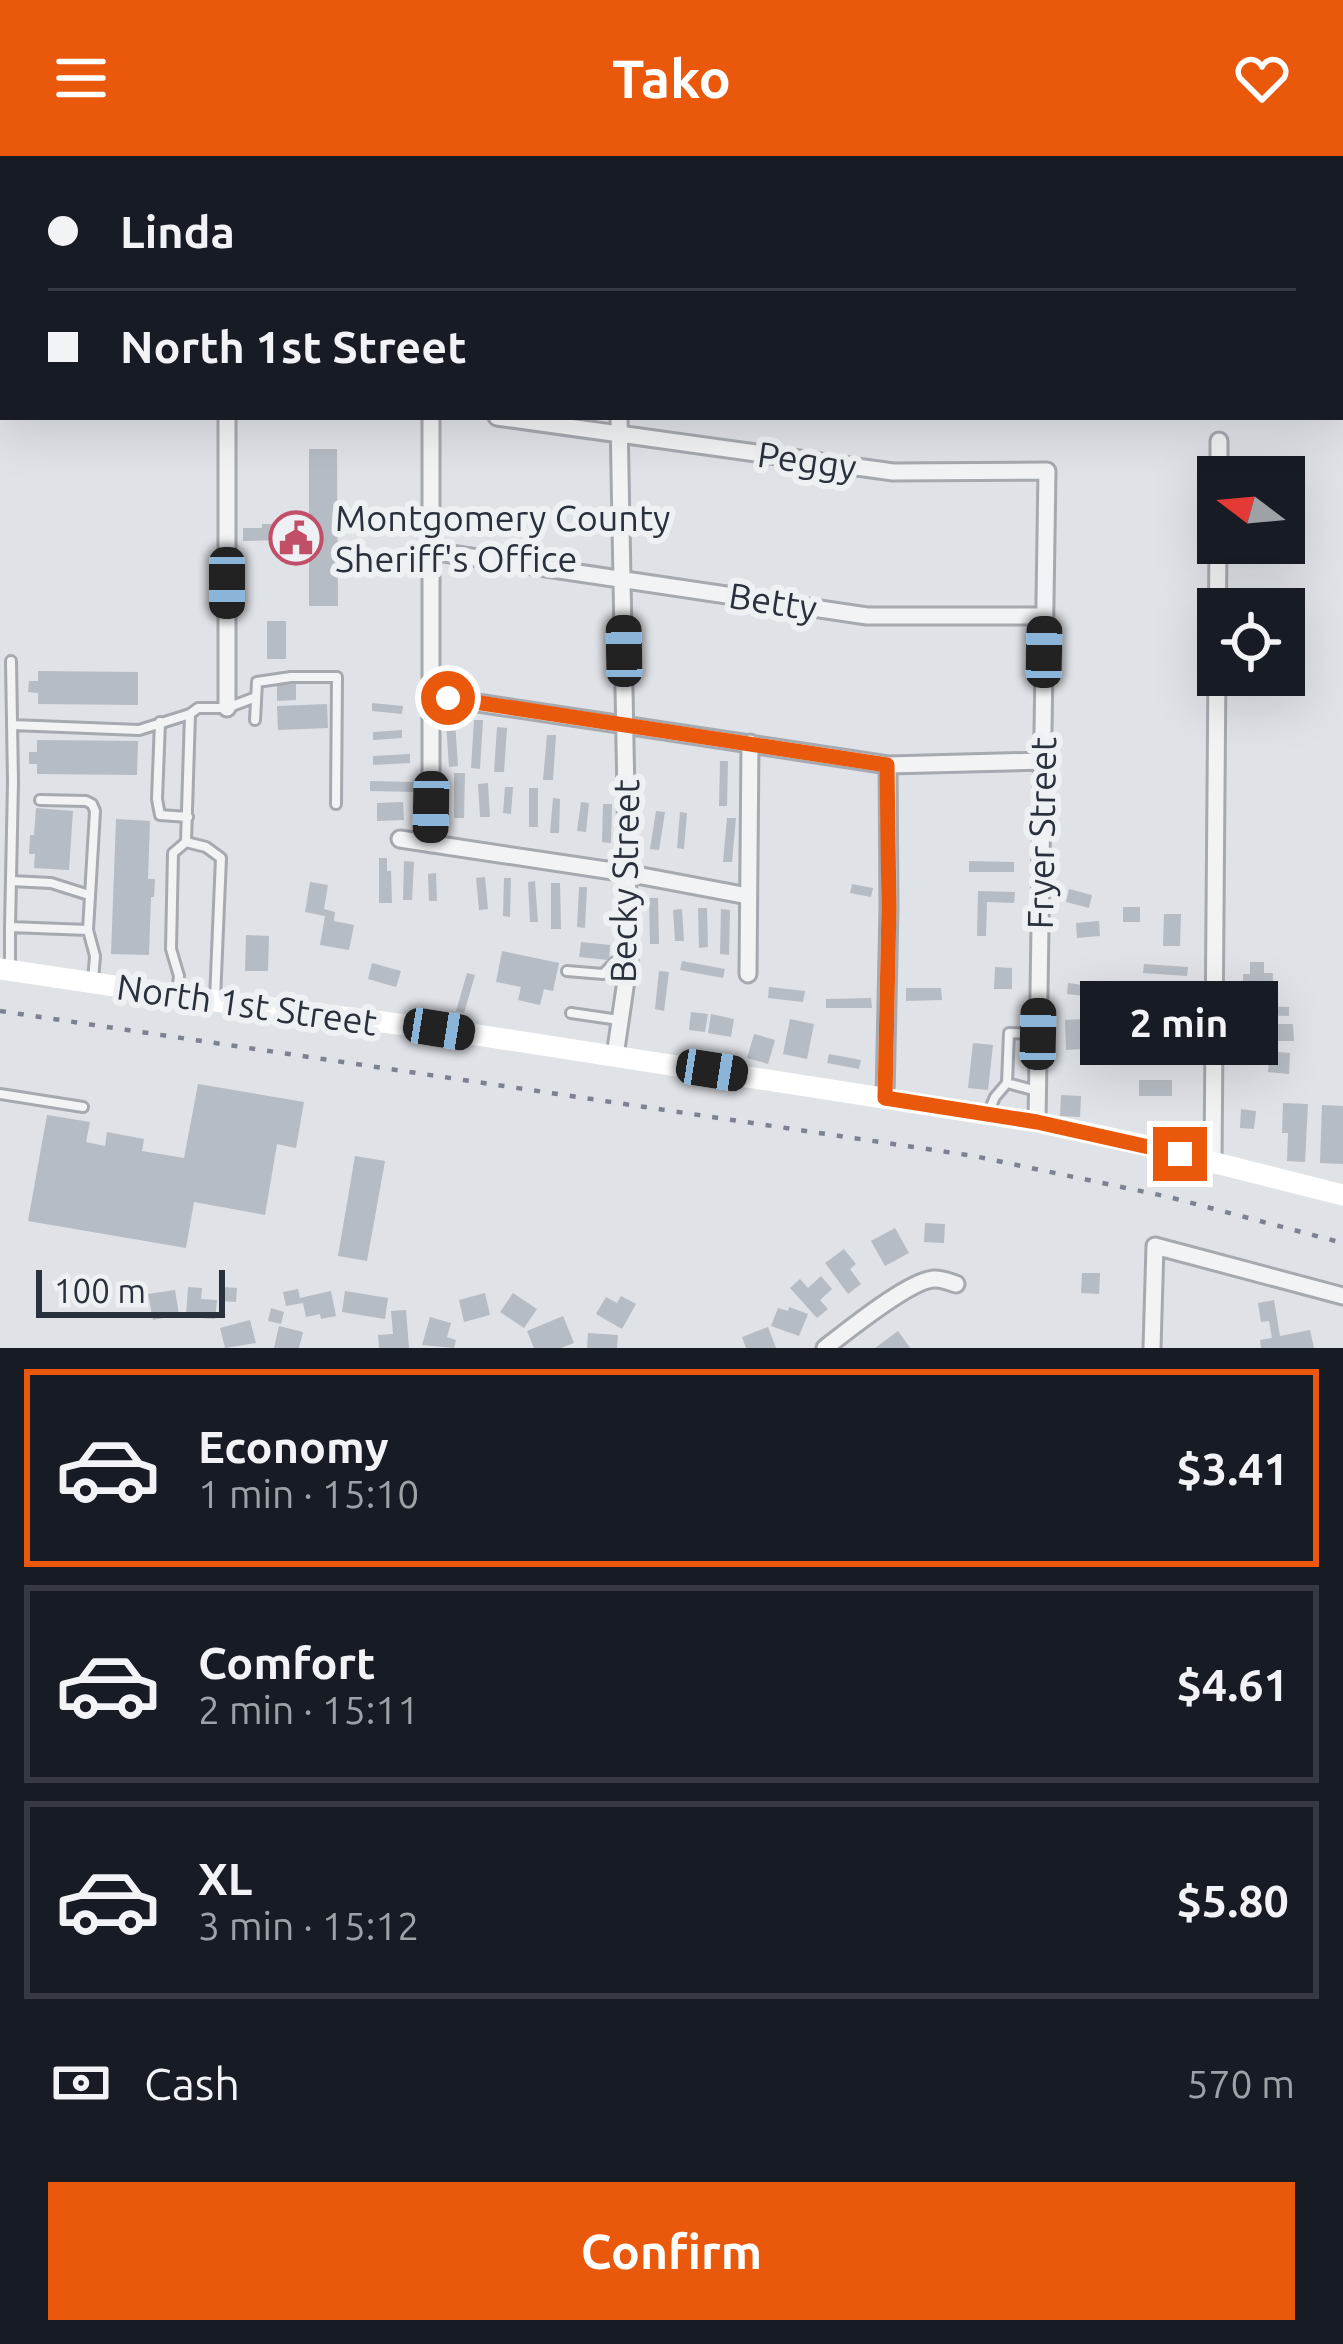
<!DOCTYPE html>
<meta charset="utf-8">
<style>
body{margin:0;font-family:Ubuntu,sans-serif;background:#242831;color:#f1f3f6;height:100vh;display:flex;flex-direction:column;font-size:45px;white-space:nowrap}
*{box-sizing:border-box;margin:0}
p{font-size:39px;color:#9ea1a6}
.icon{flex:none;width:66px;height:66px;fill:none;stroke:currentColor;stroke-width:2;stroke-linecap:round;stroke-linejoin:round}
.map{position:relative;height:1192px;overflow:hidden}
.drawer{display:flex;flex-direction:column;background:#171b24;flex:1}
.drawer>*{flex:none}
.hud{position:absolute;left:0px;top:0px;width:1344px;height:264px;box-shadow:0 12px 48px #0002;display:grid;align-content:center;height:264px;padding:0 48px;background:#171b24}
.needle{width:78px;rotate:286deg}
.controls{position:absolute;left:1197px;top:300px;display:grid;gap:24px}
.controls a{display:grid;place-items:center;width:108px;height:108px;border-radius:0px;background:#171b24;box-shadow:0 12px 48px #0002;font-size:60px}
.scale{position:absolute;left:36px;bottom:30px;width:189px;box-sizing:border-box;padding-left:12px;border:6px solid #29313c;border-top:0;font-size:33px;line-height:42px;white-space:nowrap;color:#29313c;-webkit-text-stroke:9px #eef1f4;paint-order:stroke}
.end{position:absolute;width:54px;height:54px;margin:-27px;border:15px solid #ea580c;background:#fff;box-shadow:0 0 0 6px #fff}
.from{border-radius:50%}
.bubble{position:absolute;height:84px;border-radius:0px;background:#171b24;box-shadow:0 12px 48px #0002;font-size:39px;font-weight:700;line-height:84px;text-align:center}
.car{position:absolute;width:36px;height:72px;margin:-36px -18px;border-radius:15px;box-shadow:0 0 9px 3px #0007;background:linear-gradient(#222 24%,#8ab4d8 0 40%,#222 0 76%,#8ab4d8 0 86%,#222 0)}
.hud b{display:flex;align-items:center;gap:42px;height:114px;font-size:45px}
.hud b+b{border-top:3px solid #363941}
.hud i{width:30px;height:30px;background:#f1f3f6}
ul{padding:21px 0 0;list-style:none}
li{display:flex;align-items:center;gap:36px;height:198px;margin:0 24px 18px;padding:0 24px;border:6px solid #363941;border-radius:0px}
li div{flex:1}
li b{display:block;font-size:45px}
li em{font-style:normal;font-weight:700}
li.active{border-color:#ea580c}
li>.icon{width:108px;height:108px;stroke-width:1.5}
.pay{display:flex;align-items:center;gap:30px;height:132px;padding:0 48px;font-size:45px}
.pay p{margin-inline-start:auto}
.action{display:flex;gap:24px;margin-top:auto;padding:24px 48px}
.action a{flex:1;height:138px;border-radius:0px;background:#ea580c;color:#fff;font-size:48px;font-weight:700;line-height:138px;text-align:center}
header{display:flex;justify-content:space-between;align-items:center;height:156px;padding:0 48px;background:#ea580c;color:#fff;font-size:54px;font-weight:700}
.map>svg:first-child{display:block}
.green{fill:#c6d0c1}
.building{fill:#b6bcc3}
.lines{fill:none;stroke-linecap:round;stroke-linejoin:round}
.lane-casing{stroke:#a5a9b0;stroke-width:14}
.street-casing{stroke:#a5a9b0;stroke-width:21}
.lane{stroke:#f1f3f5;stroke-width:8}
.street{stroke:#f1f3f5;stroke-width:15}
.secondary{stroke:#fff;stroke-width:21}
.rail{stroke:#7a838f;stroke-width:4.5;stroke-dasharray:6 12;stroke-linecap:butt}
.route{stroke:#ea580c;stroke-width:15}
.labels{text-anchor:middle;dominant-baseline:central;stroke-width:12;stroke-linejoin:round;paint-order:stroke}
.street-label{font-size:36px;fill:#29313c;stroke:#eef1f4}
.poi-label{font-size:36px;fill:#29313c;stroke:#eef1f4;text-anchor:start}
</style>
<header><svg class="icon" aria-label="menu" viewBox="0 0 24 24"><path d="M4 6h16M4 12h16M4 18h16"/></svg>Tako<svg class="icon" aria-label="heart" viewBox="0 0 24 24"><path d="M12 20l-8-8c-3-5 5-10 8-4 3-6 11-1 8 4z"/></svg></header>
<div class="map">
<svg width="1343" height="1192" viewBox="0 0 1343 1192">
<rect width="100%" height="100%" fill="#dfe2e7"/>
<path class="green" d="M458,0h529v3h-529z"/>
<path class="building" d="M309,293h28l1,157h-29z
M262,368h19v16l-38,1v-13h19z
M267,465h19v38h-19z
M38,515l100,1v33l-100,-1v-11l-10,-1 1,-11h9z
M296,528v16l-19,1v-16z
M372,547l31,3 -1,8 -30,-3z
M327,548l1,24 -50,2 -1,-24z
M474,564h9l-3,49 -9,-1z
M455,565l3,45 -9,1 -3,-45z
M497,571l10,1 -3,44h-10z
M402,574v8l-29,2v-8z
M547,579h9l-3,45h-10z
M37,584l101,1 -1,34 -100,-1v-10h-8v-12h8z
M410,598v9l-37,2v-9z
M720,605h8l-1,45h-8z
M454,617h11l-1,45h-10z
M370,625l44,1v10l-44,-1z
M488,627l2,34h-10l-2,-33z
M505,631h8l-2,27 -8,-1z
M529,632h9v39h-9z
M553,642l7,1 -1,34h-9z
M403,646l1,18 -27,1v-18z
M581,646l8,1 -3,29 -9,-1z
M603,648h9l-1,39 -9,-1z
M36,652l37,3 -4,59 -35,-2 1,-14h-6l1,-19h4z
M656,655l9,1 -6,38 -9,-1z
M680,656l7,1 -3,36 -7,-1z
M727,662h9l-4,44h-9z
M116,663l34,2 -2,58h7l-1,18h-3l-2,58 -38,-1z
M379,702h8v13h4l1,32h-13z
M404,705l10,1 -2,38h-9z
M969,705l45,1v10h-45z
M436,717l1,28h-8l-1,-27z
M485,721l3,32 -9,1 -3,-32z
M504,722h7l-1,39 -7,-1z
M535,725l3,41h-8l-2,-40z
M310,726l18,3 -4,24 11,3 -1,9 20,4 -5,25 -29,-5 5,-29 -20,-4z
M551,727h9l1,46h-10z
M852,728l21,4 -2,9 -21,-4z
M579,731h8l-2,41 -8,-1z
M1069,733l23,6 -3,13 -23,-6z
M978,735l37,1 -1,11 -27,-1 -1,34h-9z
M649,742h9l1,46h-9z
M1123,751h17v15h-17z
M698,752h9l1,39 -9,1z
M682,753l2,32h-9l-2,-31z
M721,753l9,1 -1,45 -9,-1z
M1164,758h17l-1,32h-17z
M1099,765l1,15 -23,2 -1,-15z
M246,779l23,1 -1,35h-23z
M581,786l29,3 -1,15 -30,-3z
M502,795l57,12 -6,28 -9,-2 -4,16 -22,-5 3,-13 -25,-5z
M682,805l43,8 -2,9 -43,-8z
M1250,806h14v11h9v15l-30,-1v-13h7z
M372,807l29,8 -5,16 -28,-8z
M1144,808l44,3 -1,9 -44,-3z
M995,811l17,1v21h-18z
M659,815l10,1 -5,39 -9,-2z
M467,817l8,2 -11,38 -8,-2z
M1068,827l44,6 -2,10 -43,-5z
M769,831l36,4 -2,11 -35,-4z
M906,832h35l1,12 -36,1z
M871,842l1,10h-46v-9z
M1243,850l46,1v9l-46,-1z
M691,856l17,2 -3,18 -16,-2z
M711,858l23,5 -3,18 -23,-4z
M790,863l24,5 -7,35 -24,-5z
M1083,863l1,30 -18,1 -1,-30z
M1268,868h25l1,17h-26z
M754,878l21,6 -7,24 -21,-6z
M973,887l20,2 -5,45 -20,-2z
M1277,896l13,1 -1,21 -21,-2 1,-13h7z
M829,898l32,6 -2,9 -32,-6z
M1139,924h33v16h-33z
M198,928l106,18 -8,46 -19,-4 -12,71 -71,-13 -8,46 -158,-27 19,-106 43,7 -4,20 19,4 2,-14 37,7 -2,12 42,7z
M1061,939l20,1 -1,21 -20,-1z
M1283,947l25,1 -3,58 -18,-1 1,-28h-6z
M1322,949l21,1v58l-23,-1z
M1241,953l15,2 -2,18 -14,-1z
M355,1000l30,5 -18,100 -29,-5z
M925,1067l20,1 -1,19 -20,-1z
M895,1072l14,25 -24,13 -14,-25z
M844,1093l12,15 -6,5 11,15 -13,10 -23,-31z
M1082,1117h18l-1,21 -18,-1z
M821,1120l11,13 -12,11 8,9 -11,9 -27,-30 10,-9 8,9z
M188,1131l14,1 -1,11 16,1 -2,19 -29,-2z
M222,1131l15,1 -1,14 -15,-1z
M298,1133l2,9 31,-7 5,25 -15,3 -1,-5 -14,3 -3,-14 -17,3 -3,-14z
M175,1134l4,25 -26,5 -5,-26z
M345,1135l43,7 -3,21 -43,-7z
M485,1137l5,22 -26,7 -5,-22z
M513,1137l24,16 -13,19 -24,-16z
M621,1140l15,8 -14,25 -26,-15 10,-17 11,6z
M1274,1144l6,36 30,-6 4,18h-53l-1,-8 12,-2 -3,-17 -8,1 -3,-19z
M789,1151l19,7 -9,22 -28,-10 7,-18 10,3z
M271,1152l13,4 -3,12 -13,-3z
M406,1154l3,38h-30l-1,-13 15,-1 -2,-23z
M563,1160l11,27 -13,5h-27l-7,-17z
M430,1161l21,6 -4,14 9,3 -2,8 -32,-3z
M250,1164l6,23 -31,5 -5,-20z
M279,1170l24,6 -4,16h-25z
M768,1171l8,21h-30l-4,-11z
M898,1175l12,17h-35z
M588,1177l30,2 -1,13h-30z"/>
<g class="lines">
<g class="lane-casing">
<path id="lane" d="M221,0v3
M0,117h3
M0,141h3
M255,564l2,-38 34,-5h46l-1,127
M160,566l-3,77 3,16 28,2
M12,569l127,5 51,-16 8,-6h29l29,-11
M40,644l46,1 6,3 3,7 -7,119
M186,686l4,-128
M11,725l40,2 38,12
M10,771l3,-145 -2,-121
M10,812v-41l78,3 7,26 -2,25
M567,815l36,3 13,-13 13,-4
M177,837l2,-17 -8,-27 2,-96 13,-11 20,5 15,11 -6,141
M571,857l48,7
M1007,927l30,8
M0,938l83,13
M989,955l6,-14 12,-14 2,-50 28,1"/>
</g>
<g class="street-casing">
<path id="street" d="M430,3v-3
M0,176h3
M227,261v291
M497,261l396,55 154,-1 -10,651
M1219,321v-36
M431,395l436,65h178
M432,540l456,69 154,-4
M400,683l226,34 122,23
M431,688v-427
M748,818l2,-231
M615,900l14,-96 -10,-543
M885,942l4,-191 -1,-142
M1213,1006l5,-619
M825,1192c21,-16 88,-71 111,-69 7,0 13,3 20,5
M1152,1192l3,-102 188,50"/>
</g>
<use href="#lane" class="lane"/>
<use href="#street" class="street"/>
<path class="secondary" d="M0,813l215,32 224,28 598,93 111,24 195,49"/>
<path class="rail" d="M0,855l974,145 195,41 174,46"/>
</g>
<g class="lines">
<path class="route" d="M448,542l439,67 2,143 -4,190 152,24 143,32"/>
</g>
<defs>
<g id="civic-ring" transform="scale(2.7)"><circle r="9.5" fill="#eef1f4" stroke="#c14f68" stroke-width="1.5"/><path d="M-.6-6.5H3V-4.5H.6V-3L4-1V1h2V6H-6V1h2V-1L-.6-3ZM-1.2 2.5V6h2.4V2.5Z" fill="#c14f68"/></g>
</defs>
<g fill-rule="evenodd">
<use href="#civic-ring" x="296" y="382"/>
</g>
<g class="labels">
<g class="street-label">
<text transform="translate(807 304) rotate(8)">Peggy</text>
<text transform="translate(773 445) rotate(9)">Betty</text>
<text transform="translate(1041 677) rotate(-89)">Fryer Street</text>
<text transform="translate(624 725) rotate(-89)">Becky Street</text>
<text transform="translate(247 848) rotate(8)">North 1st Street</text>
</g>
<g class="poi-label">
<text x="335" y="361">Montgomery County<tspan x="335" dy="41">Sheriff's Office</tspan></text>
</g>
</g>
</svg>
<div class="controls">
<a><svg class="needle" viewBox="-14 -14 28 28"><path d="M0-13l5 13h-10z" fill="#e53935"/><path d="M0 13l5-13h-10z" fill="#9ea1a6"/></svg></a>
<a><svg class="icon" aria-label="locate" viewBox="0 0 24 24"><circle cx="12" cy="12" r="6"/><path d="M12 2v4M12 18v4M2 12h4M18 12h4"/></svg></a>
</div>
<div class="scale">100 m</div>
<i class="end from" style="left:448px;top:542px"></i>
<i class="end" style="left:1180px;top:998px"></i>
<div class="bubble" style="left:1080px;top:825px;width:198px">2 min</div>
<i class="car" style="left:227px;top:427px;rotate:180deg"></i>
<i class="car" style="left:624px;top:495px;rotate:359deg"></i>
<i class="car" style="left:1044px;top:496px;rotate:1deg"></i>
<i class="car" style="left:431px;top:651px;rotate:181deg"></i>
<i class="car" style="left:439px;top:873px;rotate:99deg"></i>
<i class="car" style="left:1038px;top:878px;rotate:1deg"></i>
<i class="car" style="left:712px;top:914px;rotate:99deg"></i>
<div class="hud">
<b><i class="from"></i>Linda</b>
<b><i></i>North 1st Street</b>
</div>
</div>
<section class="drawer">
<ul>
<li class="active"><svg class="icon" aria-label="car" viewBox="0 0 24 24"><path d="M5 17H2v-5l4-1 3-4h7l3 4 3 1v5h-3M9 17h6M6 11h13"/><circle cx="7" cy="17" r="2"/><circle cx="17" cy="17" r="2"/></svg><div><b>Economy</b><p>1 min · 15:10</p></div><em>$3.41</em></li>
<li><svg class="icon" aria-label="car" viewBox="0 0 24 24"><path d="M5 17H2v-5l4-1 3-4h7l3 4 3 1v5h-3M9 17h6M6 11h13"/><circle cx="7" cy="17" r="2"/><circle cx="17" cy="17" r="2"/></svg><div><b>Comfort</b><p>2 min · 15:11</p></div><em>$4.61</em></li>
<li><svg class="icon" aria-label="car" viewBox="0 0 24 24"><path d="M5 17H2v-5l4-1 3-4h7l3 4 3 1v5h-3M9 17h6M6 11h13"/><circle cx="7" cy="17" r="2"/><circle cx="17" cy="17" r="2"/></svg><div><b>XL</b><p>3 min · 15:12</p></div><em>$5.80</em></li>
</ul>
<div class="pay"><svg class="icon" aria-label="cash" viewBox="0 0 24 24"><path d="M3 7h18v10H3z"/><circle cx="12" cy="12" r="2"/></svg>Cash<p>570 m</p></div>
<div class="action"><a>Confirm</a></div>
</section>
